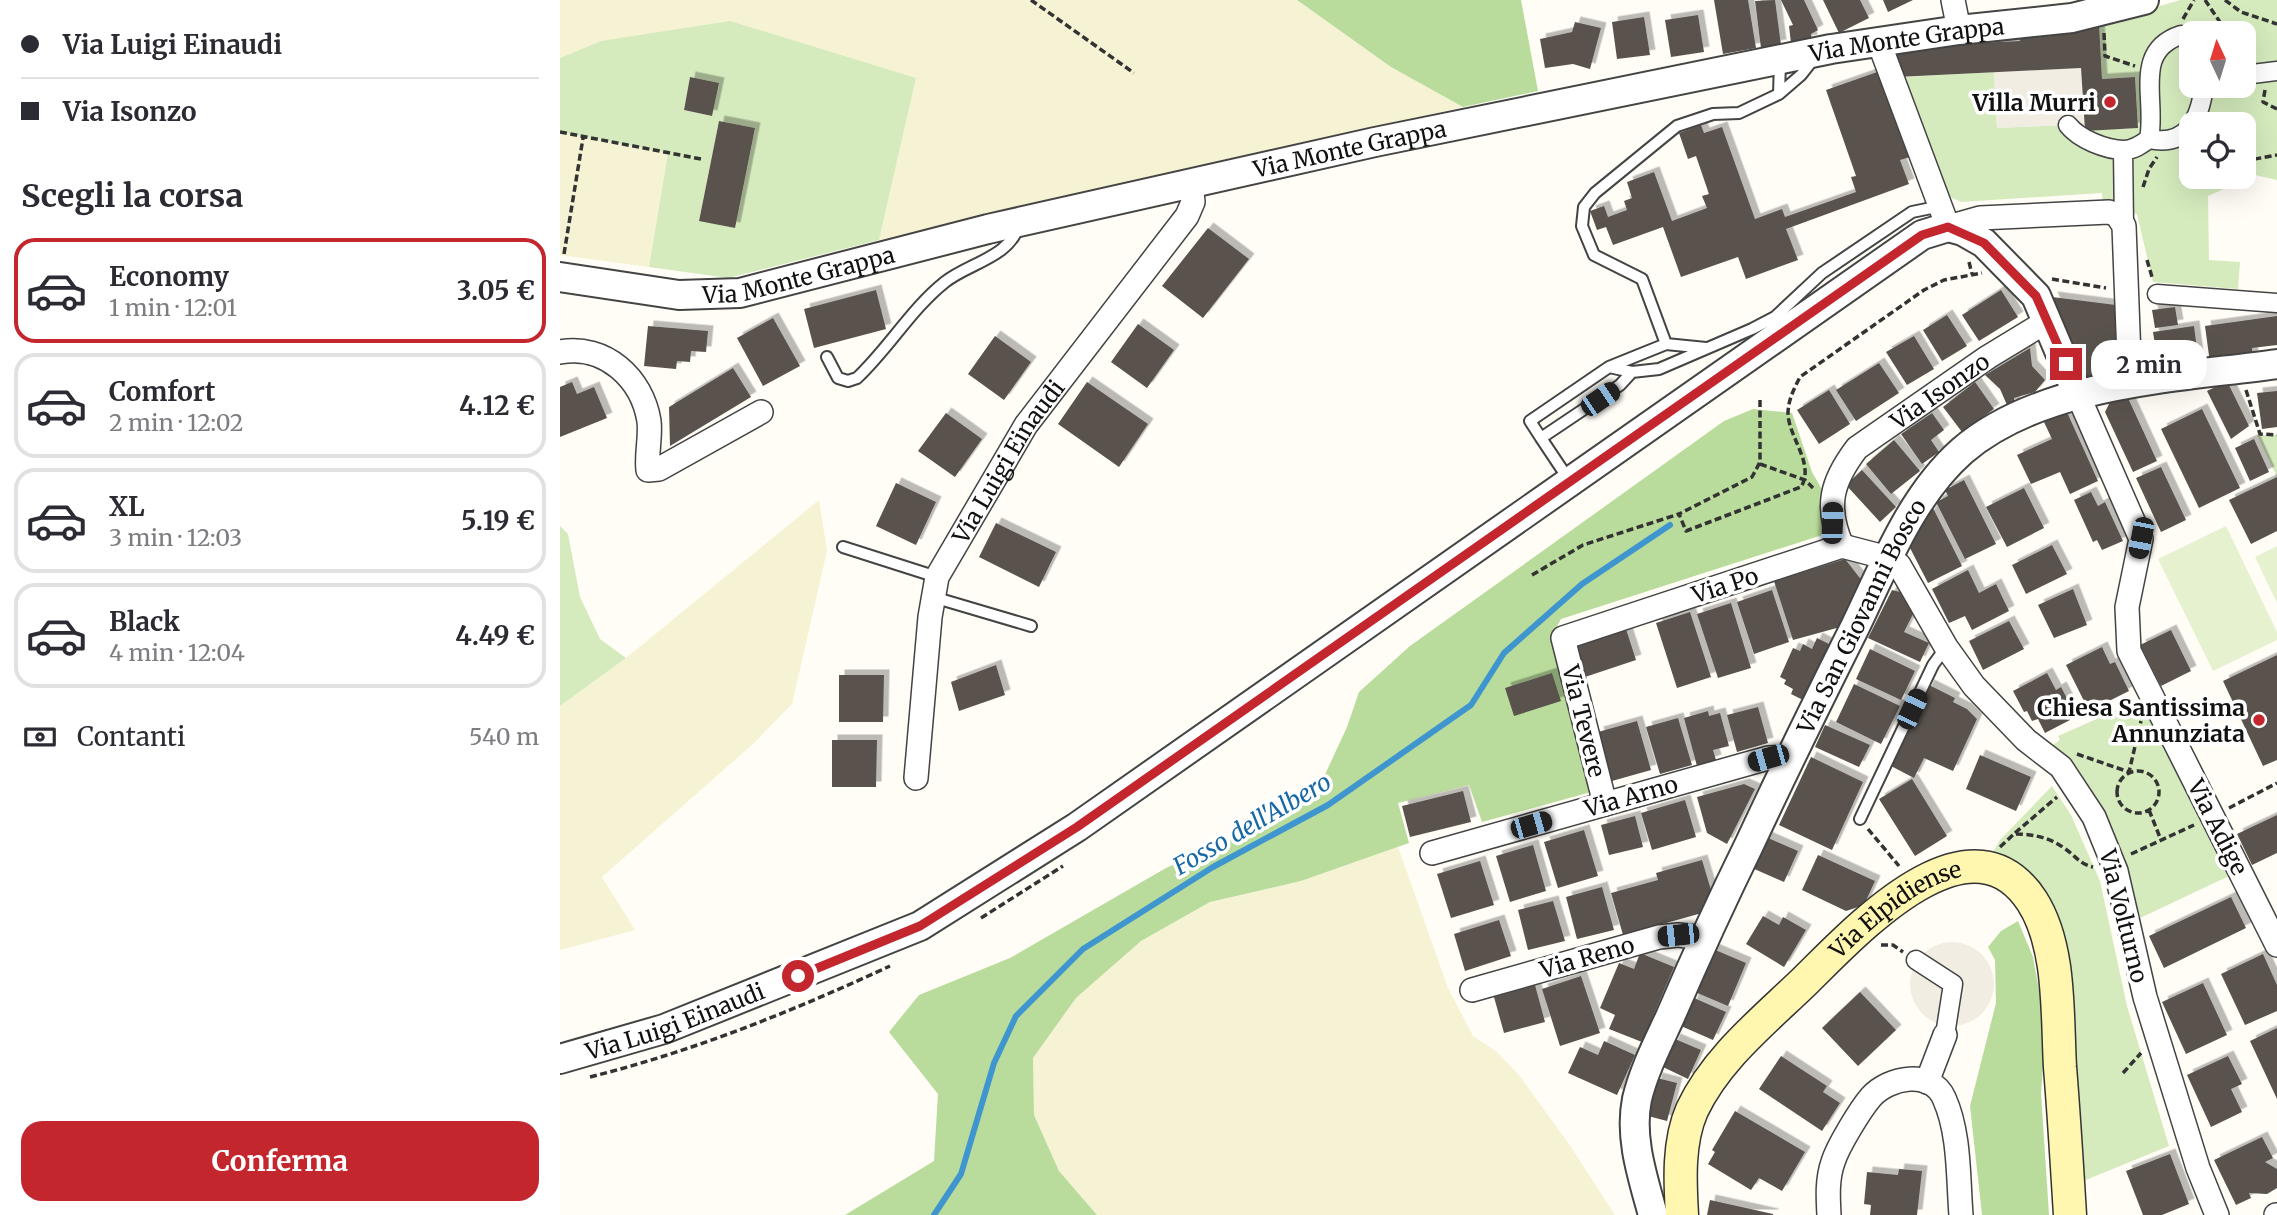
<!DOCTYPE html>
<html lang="it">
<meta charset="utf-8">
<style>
body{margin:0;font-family:Merriweather,serif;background:#f7f7f7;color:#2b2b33;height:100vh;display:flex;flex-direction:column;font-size:26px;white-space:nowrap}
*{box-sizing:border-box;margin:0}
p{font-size:23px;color:#7c7c81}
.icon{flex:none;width:38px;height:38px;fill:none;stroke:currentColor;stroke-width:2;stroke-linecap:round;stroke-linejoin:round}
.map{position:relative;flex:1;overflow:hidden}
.details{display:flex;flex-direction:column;background:#fff;width:560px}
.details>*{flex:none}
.hud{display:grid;align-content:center;height:154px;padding:0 21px;background:#fff}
.needle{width:46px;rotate:356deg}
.controls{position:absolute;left:1619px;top:21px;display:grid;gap:14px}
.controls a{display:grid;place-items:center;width:77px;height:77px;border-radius:14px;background:#fff;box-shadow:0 7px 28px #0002;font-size:35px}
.end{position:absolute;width:32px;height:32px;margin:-16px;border:9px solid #c4262e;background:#fff;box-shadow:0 0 0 4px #fff}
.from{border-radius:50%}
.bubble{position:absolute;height:49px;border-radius:21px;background:#fff;box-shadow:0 7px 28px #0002;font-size:23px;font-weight:700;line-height:49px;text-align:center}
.car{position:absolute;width:21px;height:42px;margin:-21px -10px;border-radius:9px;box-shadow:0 0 5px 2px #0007;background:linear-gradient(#222 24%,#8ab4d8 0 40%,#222 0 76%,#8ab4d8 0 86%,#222 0)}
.hud b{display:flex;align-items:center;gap:24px;height:66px;font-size:26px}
.hud b+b{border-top:2px solid #e1e1e2}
.hud i{width:18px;height:18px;background:#2b2b33}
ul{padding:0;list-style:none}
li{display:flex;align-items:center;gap:21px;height:105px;margin:0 14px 10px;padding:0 7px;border:4px solid #e1e1e2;border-radius:21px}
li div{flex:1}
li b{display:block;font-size:26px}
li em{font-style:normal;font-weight:700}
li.active{border-color:#c4262e}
li>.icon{width:63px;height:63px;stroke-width:1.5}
h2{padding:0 21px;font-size:32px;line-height:84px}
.pay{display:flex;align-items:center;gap:18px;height:77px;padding:0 21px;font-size:26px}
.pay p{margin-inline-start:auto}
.cta{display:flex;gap:14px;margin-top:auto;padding:14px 21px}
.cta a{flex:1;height:80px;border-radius:21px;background:#c4262e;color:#fff;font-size:28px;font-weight:700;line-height:80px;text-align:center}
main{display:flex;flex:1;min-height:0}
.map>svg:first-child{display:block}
.farmland{fill:#f6f3d4}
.green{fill:#d5ebbd;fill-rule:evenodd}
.forest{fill:#b9dc9c}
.pitch{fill:#e6f2cf}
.plaza{fill:#f1ede2}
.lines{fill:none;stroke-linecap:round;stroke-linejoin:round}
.stream{stroke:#3f96cf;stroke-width:6}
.building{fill:#5a524d;filter:url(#shadow)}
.service-casing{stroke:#444;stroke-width:14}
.pedestrian-casing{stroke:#444;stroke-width:21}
.minor-casing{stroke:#444;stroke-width:26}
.tertiary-casing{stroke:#444;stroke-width:32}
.secondary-casing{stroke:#333;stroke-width:35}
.path{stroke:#333;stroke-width:3.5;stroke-dasharray:7 3.5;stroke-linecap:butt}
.service{stroke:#fff;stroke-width:10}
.pedestrian{stroke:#fff;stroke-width:18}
.minor{stroke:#fff;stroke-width:23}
.tertiary{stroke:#fff;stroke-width:28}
.secondary{stroke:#fff6b0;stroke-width:32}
.route{stroke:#c4262e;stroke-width:9}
.poi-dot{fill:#c4262e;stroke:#fff;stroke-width:2.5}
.labels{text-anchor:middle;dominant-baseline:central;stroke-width:7;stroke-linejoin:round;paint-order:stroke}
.street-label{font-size:23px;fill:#111;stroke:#fff}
.poi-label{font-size:23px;font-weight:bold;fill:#111;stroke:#fff;text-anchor:end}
.water-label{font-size:24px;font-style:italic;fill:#1768a6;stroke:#fff}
</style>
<main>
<section class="details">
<div class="hud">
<b><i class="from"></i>Via Luigi Einaudi</b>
<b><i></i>Via Isonzo</b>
</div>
<h2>Scegli la corsa</h2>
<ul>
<li class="active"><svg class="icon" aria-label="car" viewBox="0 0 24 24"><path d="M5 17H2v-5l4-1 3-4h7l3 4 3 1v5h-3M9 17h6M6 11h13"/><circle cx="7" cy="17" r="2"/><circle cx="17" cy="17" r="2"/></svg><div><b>Economy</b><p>1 min · 12:01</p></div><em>3.05 €</em></li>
<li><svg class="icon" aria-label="car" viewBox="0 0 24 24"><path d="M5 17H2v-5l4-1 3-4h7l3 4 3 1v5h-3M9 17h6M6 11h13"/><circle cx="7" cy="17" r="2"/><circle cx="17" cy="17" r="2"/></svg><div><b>Comfort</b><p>2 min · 12:02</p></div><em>4.12 €</em></li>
<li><svg class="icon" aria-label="car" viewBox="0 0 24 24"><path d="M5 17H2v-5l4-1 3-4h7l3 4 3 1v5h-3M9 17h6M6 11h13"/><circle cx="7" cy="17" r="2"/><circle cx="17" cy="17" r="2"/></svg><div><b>XL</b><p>3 min · 12:03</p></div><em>5.19 €</em></li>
<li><svg class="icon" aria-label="car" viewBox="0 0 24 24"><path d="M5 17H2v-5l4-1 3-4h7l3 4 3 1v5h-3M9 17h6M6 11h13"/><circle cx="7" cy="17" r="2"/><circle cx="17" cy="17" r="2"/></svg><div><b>Black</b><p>4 min · 12:04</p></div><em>4.49 €</em></li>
</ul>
<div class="pay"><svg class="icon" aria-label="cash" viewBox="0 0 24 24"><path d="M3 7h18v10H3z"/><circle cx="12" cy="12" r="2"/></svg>Contanti<p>540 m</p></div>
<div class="cta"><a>Conferma</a></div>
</section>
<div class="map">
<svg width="1717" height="1215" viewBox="0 0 1717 1215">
<defs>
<filter id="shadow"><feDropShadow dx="5.5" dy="-5.5" stdDeviation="0" flood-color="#0004"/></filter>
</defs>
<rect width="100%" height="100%" fill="#fffdf5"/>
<path class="farmland" d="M0,0h737l94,67 72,40 -584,133 37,-162 -315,-37 -41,17z
M0,132l108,21 -19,114 -89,-12z
M259,500l8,51 -35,153 -40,41 -150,132 33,53 -75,20v-244l66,-48z
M838,847l50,141 25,48 24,16 22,23 50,69 46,71h-518l-38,-44 -25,-56 -1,-57 43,-60 65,-57 69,-39 91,-21z"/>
<path class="green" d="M1620,0h97v180l-22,-5 -47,21 1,64 31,2 -2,27 -85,-7 -16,-68 -34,-6 -1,-15 -141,9 -11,-5 -45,-120 89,-5 3,56 87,-4 1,6 53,-2 -3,-51 -33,2 -3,-55zM1631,33h53v53h-53zM1631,124h53v53h-53z
M170,21l186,57 -37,162 -151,38 -79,-11 19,-114 -108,-21v-74l41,-17zM130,78l22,38 -28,-6zM159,121l36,7 -21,100 -35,-8z
M1697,435h20v42z
M0,526l8,8 12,63 20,42 26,19 -66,48z
M1582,699l87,177 -91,43 -58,-141 -27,-33 7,-5 -2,-4z
M1492,786l19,29 29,66 27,125 42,140 -88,36 -35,-286 -25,-29 -30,-12 9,-15z"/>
<path class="forest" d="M737,0h224l17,91 -75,16 -72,-40z
M1193,409l39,4 20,59 32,56 -283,91 -8,15 38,158 -109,30 -13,-37 -71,18 11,40 -108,38 -91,21 -69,39 -65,57 -43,60 1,57 25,56 38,44h-252l89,-54 4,-67 -49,-62 30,-37 91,-37 156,-90 79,-35 71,-39 31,-67 12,-35 51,-46 314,-225z
M1458,921l15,36 13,72 -5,64 8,122h-67l-12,-109 26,-103 -1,-43 -7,-13 13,-16z"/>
<path class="pitch" d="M1666,526l51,106v8l-64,31 -55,-112z
M1717,546v57l-22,-46z"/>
<path class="plaza" d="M1521,68l3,56 -87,4 -3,-56z
M1350 984a42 42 0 1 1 84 0a42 42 0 1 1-84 0Z"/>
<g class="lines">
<path class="stream" d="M374,1215l27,-41 33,-111 22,-47 67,-67 130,-82 115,-62 143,-100 33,-52 78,-69 88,-59"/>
</g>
<path class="building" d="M1154,0h34l8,48 -33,6z
M1215,0l6,45 -20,3 -6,-47z
M1221,0h23l14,30 -7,4 1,6 -21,3 -2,-17 4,-1z
M1263,0h37l9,18 -30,15z
M1323,0h30l-25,12z
M1138,15l6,37 -33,5 -6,-37z
M1084,17l6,38 -33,4 -5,-37z
M1015,22l26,6 -11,41 -17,-5 -28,4 -5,-29 32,-7z
M1539,24l3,55 33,-2 3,51 -53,3 -4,-63 -184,9 -2,-30 125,-6 -1,-5 39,-2z
M1320,71l30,86 -10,3 9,24 -123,45 12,31 -52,19 -8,-22 -57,20 -18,-50 -50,18 -7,-18 -9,3 -7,-19 14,-5 4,11 19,-7 -3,-9 8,-3 -5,-16 27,-10 18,49 35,-13 -5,-12 7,-2 -13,-38 -8,3 -9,-26 22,-8 3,8 18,-6 33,92 27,-10 3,8 71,-25 -5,-15 5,-1 -30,-86z
M130,77l29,6 -7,33 -28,-6z
M159,121l36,7 -20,100 -36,-7z
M648,228l41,31 -46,59 -41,-32z
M316,290l10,39 -72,19 -10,-39z
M1441,290l17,27 -39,24 -17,-26z
M1492,297l64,8v72l-31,3z
M1615,307l3,18 -23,3 -3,-18z
M1387,315l20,31 -25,15 -19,-31z
M1717,316v29l-25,3 1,9 -43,6 -5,-37z
M213,318l27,48 -37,20 -26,-48z
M578,324l36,26 -27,38 -36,-26z
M88,326l60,5 -2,21 -15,-1 -1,11 -13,-1 -1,8 -32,-3z
M1634,326l5,39 -40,5 -6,-38z
M435,336l36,26 -27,38 -36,-26z
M1354,336l20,33 -27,16 -21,-33z
M1470,348l2,18 13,14 -10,12 -21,6 1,7h-8l-7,-16 -15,-14z
M1319,363l20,30 -43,28 -20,-31z
M173,368l18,29 -81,49 -1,-39z
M1667,381l22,45 -18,13 -24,-48z
M12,382l5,12 17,-7 13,31 -47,19v-50z
M527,382l61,42 -29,43 -61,-43z
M1415,382l19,27 -32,23 -19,-25z
M1269,390l21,34 -31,20 -22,-34z
M1717,391v36l-15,2 -5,-36z
M1568,398l29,63 -24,11 -28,-60 6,-12z
M1642,409l38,79 -41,20 -38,-79z
M1506,410l32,71 -28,13 -10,-22 -29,12 -14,-29 35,-16 -9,-19z
M386,413l36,26 -27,38 -37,-26z
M1372,413l12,17 -13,10 8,12 -17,12 -21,-30z
M1694,439l15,33 -19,9 -15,-33z
M1334,440l26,31 -29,23 -25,-30z
M1601,467l25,53 -25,12 -25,-54z
M1302,470l34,37 -16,15 -34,-37z
M1717,477v54l-26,13 -22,-44z
M1404,480l32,64 -31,15 -29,-57 12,-6 -3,-6z
M336,483l40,19 -20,43 -40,-19z
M1464,488l20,40 -37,19 -21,-40z
M1531,492l7,14 7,-4 18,39 -21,9 -5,-10 -4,2 -19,-42z
M1373,508l29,58 -34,17 -19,-37z
M436,523l60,29 -17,35 -60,-30z
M1492,545l15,29 -41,20 -14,-29z
M1285,559l18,23 -19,44 -51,14 -19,-59z
M1408,570l11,23 17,-9 13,27 -37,19 -7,-14 -16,7 -17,-34z
M1513,589l14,36 -33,13 -16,-33z
M1212,590l17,52 -35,12 -17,-52z
M1332,590l8,2 13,22 -9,18 25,11 -9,19 -52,-24z
M1171,603l20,65 -33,10 -21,-64z
M1130,612l21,65 -34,11 -21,-65z
M1449,621l15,28 -41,21 -14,-29z
M1066,629l10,31 -54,18 -10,-30z
M1611,630l20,41 -30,15 -21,-41z
M1257,638l14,7 -26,56 -14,-7 2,-5 -9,-5 2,-4 -6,-3 13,-29 7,3 3,-7 9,5z
M1542,647l8,17 5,-2 14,29 -26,13 -2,-4 -14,7 -21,-42z
M1310,649l45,22 -14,29 -45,-21z
M1717,655v105l-14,6 -40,-85z
M436,665l9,30 -46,16 -8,-29z
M992,673l9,28 -47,15 -9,-28z
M1487,673l9,17 5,-3 11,21 -6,4 4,8 -25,13 -7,-14 -6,2 -5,-10 -3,1 -11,-21z
M279,675h45l-1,47h-44z
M1294,684l46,22 -19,38 -45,-22z
M1369,685l26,13 -2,4 14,7 10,10 -24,52 -29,-13 -10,20 -23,-12z
M1198,707l10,36 -31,9 -10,-37z
M1148,711l1,5 11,-3 9,33 -16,4 3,10 -19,6 -13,-48z
M1118,718l14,47 -32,9 -14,-47z
M1077,721l14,49 -39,11 -14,-49z
M1265,725l45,20 -11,22 -44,-20z
M272,740h45l-1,47h-44z
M1420,755l51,22 -15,34 -50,-22z
M1251,757l52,25 -31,68 -53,-25z
M1352,779l35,57 -32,20 -36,-57z
M1184,784l11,5 -28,55 -20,-11 -10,-36z
M903,791l8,31 -61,15 -8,-31z
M1125,800l11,37 -44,13 -11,-37z
M1717,815v38l-25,12 -15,-31z
M1075,816l8,31 -34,8 -8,-30z
M1024,830l14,46 -40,12 -14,-46z
M1206,837l32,14 -14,31 -32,-14z
M973,845l13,46 -36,11 -14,-46z
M1258,855l57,26 -11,24 -18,6 -44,-21z
M1142,860l9,30 -9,23 -79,22 -12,-42 47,-13 -2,-7z
M920,861l14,44 -43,13 -14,-44z
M1042,887l12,43 -37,9 -11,-42z
M1671,897l15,31 -82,40 -15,-32z
M993,901l12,40 -37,9 -10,-40z
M1203,916l16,9 4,-8 23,13 -22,37 -38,-23z
M939,920l12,36 -46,15 -11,-37z
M1153,949l33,14 -18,43 -33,-14z
M1080,953l34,14 -32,75 -33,-13 6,-14 -15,-7 19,-45 15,6z
M1703,954l14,31v26l-32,14 -24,-51z
M1021,976l19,57 -40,13 -18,-57z
M1643,983l24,52 -41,19 -24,-52z
M975,985l10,37 -41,11 -10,-36z
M1300,992l36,38 -38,36 -36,-38z
M1134,998l32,14 -13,28 -32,-14z
M1717,1028v71l-27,-58z
M1115,1039l26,11 -13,29 -25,-12z
M1044,1041l31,14 -18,40 -49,-22 12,-26 18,8z
M1221,1056l46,30 -4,6 17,11 -18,28 -63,-42z
M1668,1056l14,28 -11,5 11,23 -31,15 -24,-52z
M1097,1078l20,5 -10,38 -19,-5z
M1175,1111l70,41 -23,39 -23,-13 -8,12 -43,-26 7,-12 -3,-2z
M1702,1137l11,21 -8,4 12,7v19l-10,6 -18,-1 2,5 -15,7 -22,-45z
M1610,1154l19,50 -27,11h-19l-17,-44z
M1339,1169l23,2 -5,44h-47l1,-10 -7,-1 3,-32 31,3z
M1150,1200l63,14v1h-66z"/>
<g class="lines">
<g class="service-casing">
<path id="service" d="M1220,62l-1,32 22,-19 15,-19
M1106,344l-24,-65 -48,-24 -12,-29 2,-19 11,-14 82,-67 36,-12 26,-1 40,-19
M267,357l11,21 10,3 9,-3c32,-30 54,-69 88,-96 24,-19 66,-25 74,-58
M1049,367l57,-23 40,4
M1072,372l-12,13 -79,53 -11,-17 79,-54 23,5 27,-3 93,-40 23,-12 47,-44 90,-61 29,-6
M981,438l28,42
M283,547l94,30
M373,597l98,29
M1300,819l73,-154 13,-18"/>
</g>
<g class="pedestrian-casing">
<path id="pedestrian" d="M1684,75l33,-4
M1508,125c11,14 38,25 56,25 10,0 18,-6 25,-11 8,-39 -17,-88 32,-104l10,7
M1589,139c38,8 51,-20 55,-53
M1563,150l1,76
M1597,294l120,9
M1356,960l37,24 -8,51"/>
</g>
<g class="minor-casing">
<g id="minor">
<path d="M1393,0l6,30"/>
<path d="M1318,40l70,187 32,-9 129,-6 8,3 7,11 6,158"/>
<path d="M0,352c45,-8 82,26 89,69 2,17 -3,33 -1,49l11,-1 102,-57"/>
<path d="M1518,395l63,144 -14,68 2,44 148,294"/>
<path id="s1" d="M1282,546c-17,-39 -11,-64 15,-98l131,-91 46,-28 15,-6"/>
<path id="s2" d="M356,778l14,-161 7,-40 89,-152 161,-209 6,-14 -2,-19"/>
<path d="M1045,804l-42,-166 279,-92 46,12 11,7 47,82 28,39 52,54 35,27 33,50 22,54 29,126 53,171 19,47"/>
<path d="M872,853l336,-95 23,-1"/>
<path d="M912,990l187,-53 19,-2 26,3"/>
<path d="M1367,1082l18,-47"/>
<path d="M1269,1215c-1,-18 -2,-36 4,-53 5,-16 27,-52 38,-65 18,-20 60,-28 73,1 16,35 14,80 17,117"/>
<path d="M1716,1215h1"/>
</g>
</g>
<g class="tertiary-casing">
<g id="tertiary">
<path id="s3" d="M0,277l119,18 61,-2 248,-64 387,-87 456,-93 128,-19 113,-12 72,-18"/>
<path id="s4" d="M0,1059l104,-30 256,-103 157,-99 845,-592 26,-8 15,4 21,12 52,53 42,99"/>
<path id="s5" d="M1093,1215c-10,-37 -24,-77 -16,-116 7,-29 21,-56 33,-82 25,-58 51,-115 79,-172 34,-73 70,-146 106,-218 29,-60 56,-131 107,-176 80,-69 215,-73 315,-87"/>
</g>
</g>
<g class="secondary-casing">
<g id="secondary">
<path id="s6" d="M1122,1215c-2,-34 -4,-73 10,-105 25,-53 74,-91 115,-131 48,-47 163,-173 225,-78 29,45 25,113 28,166 4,49 7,99 10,148"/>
</g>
</g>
<path class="path" d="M471,0l103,73
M1645,0l17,25 2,8
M1665,0l16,12 36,12
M1623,19l11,-19
M1544,33l1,23 30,10
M1705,90l-2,12 14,7
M0,132l141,27
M1684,161l33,-6
M1583,187l6,-18 8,-12
M4,254l19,-116
M1587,260l5,17
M1409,262l3,12
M1492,279l54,9
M1686,390l14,44 17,1
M1200,400v62l-8,15 -73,37 7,17 115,-44c14,-23 -12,-49 -13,-73 0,-14 6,-25 12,-37l124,-87 20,-10 38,-7
M1200,464l45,16 8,8
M972,575l51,-30 96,-31
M1517,754l52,18 12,-51
M1557 792a21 21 0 1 1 42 0a21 21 0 1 1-42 0Z
M1669,808l48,-25
M1589,810l12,30
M1308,829l31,37
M1455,833l42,-36
M1440,847l14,-13c18,0 35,3 50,14 11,7 15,16 29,19
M1571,854l63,-29
M421,918l82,-52
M1321,945h12l10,7
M1563,1073l18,-20
M30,1077c104,-26 203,-66 300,-111"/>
<use href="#service" class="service"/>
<use href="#pedestrian" class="pedestrian"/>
<use href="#minor" class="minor"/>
<use href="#tertiary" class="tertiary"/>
<use href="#secondary" class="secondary"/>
</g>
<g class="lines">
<path class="route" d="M238,976l122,-50 157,-99 845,-592 26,-8 36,16 52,53 30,68"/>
</g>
<g class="poi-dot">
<circle cx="1550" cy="102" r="7"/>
<circle cx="1699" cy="720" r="7"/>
</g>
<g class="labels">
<g class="street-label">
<text stroke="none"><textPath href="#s3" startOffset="1376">Via Monte Grappa</textPath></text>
<text stroke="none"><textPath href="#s3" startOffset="808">Via Monte Grappa</textPath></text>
<text stroke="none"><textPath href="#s3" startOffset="242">Via Monte Grappa</textPath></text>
<text stroke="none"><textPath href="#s1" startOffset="206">Via Isonzo</textPath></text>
<text stroke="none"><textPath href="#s2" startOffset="338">Via Luigi Einaudi</textPath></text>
<text transform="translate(1165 585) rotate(-18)">Via Po</text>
<text stroke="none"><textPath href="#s5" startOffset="651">Via San Giovanni Bosco</textPath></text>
<text transform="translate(1024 721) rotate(76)">Via Tevere</text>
<text transform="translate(1071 796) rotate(-16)">Via Arno</text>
<text transform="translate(1658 827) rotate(63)">Via Adige</text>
<text stroke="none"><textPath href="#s6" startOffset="396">Via Elpidiense</textPath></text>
<text transform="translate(1564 916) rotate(76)">Via Volturno</text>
<text transform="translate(1027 957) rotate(-16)">Via Reno</text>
<text stroke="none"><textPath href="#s4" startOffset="121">Via Luigi Einaudi</textPath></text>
</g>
<g class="poi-label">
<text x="1536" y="102">Villa Murri</text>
<text x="1685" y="707">Chiesa Santissima<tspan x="1685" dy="26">Annunziata</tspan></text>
</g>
<g class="water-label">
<text transform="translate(692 824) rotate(-30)">Fosso dell'Albero</text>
</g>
</g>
</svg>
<div class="controls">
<a><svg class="needle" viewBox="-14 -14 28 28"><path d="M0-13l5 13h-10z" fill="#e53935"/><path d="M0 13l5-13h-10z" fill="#7c7c81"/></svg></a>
<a><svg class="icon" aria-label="locate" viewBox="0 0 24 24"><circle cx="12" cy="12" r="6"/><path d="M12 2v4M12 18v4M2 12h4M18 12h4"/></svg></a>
</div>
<i class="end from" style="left:238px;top:976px"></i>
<i class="end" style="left:1506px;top:364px"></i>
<div class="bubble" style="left:1531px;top:340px;width:116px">2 min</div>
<i class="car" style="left:1040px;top:399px;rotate:56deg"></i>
<i class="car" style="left:1272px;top:523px;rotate:2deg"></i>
<i class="car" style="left:1581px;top:538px;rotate:191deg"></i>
<i class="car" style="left:1352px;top:709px;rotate:25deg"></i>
<i class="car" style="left:1208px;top:758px;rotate:254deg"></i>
<i class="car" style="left:971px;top:825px;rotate:74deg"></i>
<i class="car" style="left:1118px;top:935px;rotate:264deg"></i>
</div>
</main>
